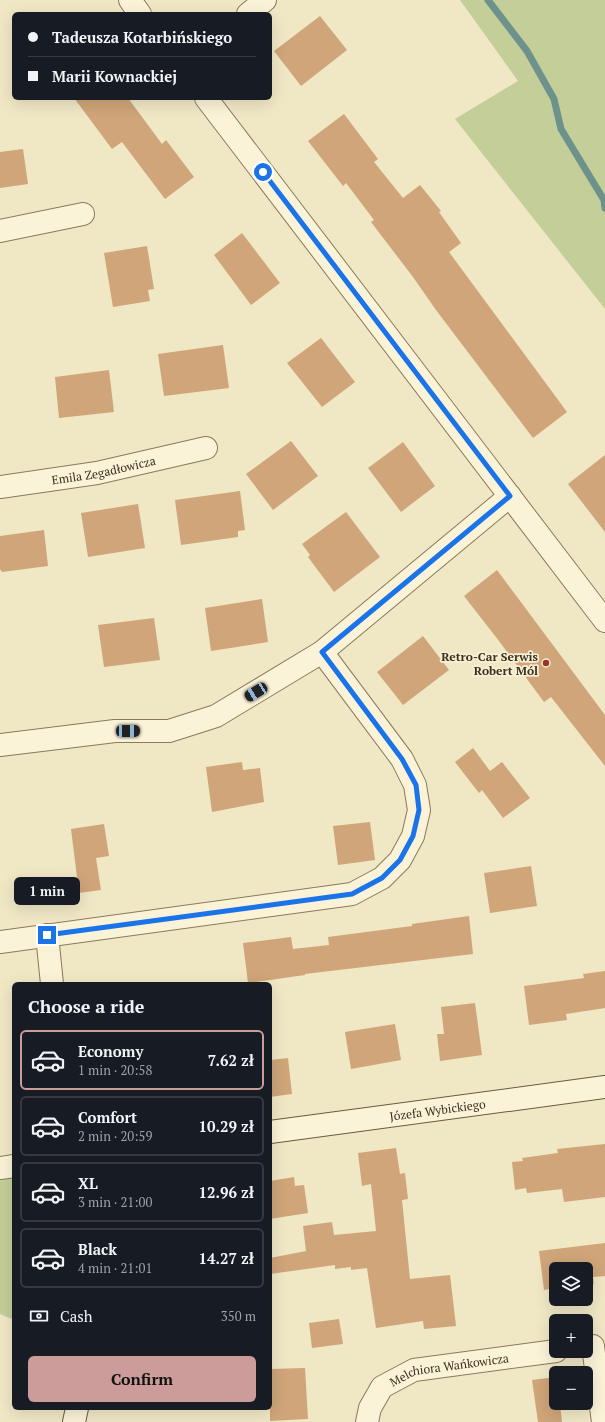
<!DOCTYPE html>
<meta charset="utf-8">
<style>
body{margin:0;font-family:"PT Serif",serif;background:#20242c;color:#f1f3f6;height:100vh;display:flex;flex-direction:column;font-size:15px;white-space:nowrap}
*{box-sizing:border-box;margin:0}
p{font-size:13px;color:#9ea1a6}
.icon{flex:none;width:22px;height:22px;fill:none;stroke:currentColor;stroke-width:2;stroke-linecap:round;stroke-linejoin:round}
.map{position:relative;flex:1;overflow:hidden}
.panel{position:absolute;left:12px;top:982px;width:260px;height:428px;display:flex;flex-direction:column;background:#171b24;border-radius:6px;box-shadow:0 4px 16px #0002}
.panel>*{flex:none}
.guide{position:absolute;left:12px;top:12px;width:260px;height:88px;border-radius:6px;box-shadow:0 4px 16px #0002;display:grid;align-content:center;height:88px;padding:0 16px;background:#171b24}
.controls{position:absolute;left:549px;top:1262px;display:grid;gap:8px}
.controls a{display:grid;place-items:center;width:44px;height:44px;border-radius:6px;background:#171b24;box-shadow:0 4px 16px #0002;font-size:20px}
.end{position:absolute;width:18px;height:18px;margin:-9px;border:5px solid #1a73e8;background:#fff;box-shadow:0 0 0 2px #fff}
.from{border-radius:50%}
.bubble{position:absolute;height:28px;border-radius:6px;background:#171b24;box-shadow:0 4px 16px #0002;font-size:13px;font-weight:600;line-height:28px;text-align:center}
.car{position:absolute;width:12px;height:24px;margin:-12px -6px;border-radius:5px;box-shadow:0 0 3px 1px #0007;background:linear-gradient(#222 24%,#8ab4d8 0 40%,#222 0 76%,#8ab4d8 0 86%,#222 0)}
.guide b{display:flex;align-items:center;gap:14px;height:38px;font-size:15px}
.guide b+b{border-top:1px solid #363941}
.guide i{width:10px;height:10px;background:#f1f3f6}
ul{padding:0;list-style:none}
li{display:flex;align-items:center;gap:12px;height:60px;margin:0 8px 6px;padding:0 8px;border:2px solid #363941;border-radius:6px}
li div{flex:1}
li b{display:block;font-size:15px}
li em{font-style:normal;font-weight:600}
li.current{border-color:#cb9c99}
li>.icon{width:36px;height:36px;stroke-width:1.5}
h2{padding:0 16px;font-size:18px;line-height:48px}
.pay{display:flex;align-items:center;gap:10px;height:44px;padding:0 16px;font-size:15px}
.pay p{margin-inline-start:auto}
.button{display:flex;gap:8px;margin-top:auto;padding:8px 16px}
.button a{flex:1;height:46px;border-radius:6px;background:#cb9c99;color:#111;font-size:16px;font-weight:600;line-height:46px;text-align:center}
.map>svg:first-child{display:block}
.green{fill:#c3ce98}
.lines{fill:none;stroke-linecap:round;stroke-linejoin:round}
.stream{stroke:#6d928c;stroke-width:7}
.building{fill:#cfa579}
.street-casing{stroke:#8b795a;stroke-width:24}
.secondary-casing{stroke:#6d5a3d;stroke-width:24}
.street{stroke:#faf3d8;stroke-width:22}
.secondary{stroke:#faf3d8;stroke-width:22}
.route{stroke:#1a73e8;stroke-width:5}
.poi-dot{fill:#9c3228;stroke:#f7f0d4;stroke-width:1.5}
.labels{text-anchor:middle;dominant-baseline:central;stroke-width:3.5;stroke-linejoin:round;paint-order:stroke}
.street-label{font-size:12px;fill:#3b2f1e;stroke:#f7f0d4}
.poi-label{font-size:12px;font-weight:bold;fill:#3b2f1e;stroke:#f7f0d4;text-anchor:end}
</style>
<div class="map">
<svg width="605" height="1422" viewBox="0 0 605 1422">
<rect width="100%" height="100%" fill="#f0e7c5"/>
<path class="green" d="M460,0h145v309l-150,-190 63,-38z
M14,1173v147l-14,-6v-139z"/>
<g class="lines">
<path class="stream" d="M488,0l39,51 27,48 7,30 43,71 1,8"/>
</g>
<path class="building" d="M320,16l27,34 -46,36 -27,-35z
M74,98h54l34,46 4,-4 28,37 -29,22 -43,-57 -10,7z
M344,114l34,45 -4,3 29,36 17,-13 21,26 -2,1 22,31 -12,9 118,160 -34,26 -97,-128 -23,-33 -42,-55 3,-2 -28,-37 -3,3 -35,-45z
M23,149l5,35 -28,4v-36z
M242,233l38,50 -29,22 -37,-50z
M147,246l7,43 -6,1 2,11 -37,6 -9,-54z
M321,338l34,44 -33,25 -35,-44z
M223,345l6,43 -65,8 -6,-42z
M109,370l5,42 -55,6 -4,-41z
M291,441l27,35 -45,34 -27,-36z
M403,442l32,44 -34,26 -33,-44z
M605,455v77l-37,-48z
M240,491l5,39 -7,1v6l-57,8 -6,-45z
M138,504l7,44 -57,9 -7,-44z
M346,512l34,45 -46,35 -26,-35 2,-2 -8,-11z
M44,530l4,36 -46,6 -2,-3v-33z
M497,570l108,145v51l-54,-69 -7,5 -45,-61 -35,-45z
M262,599l6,43 -57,9 -6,-43z
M154,618l6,42 -56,7 -6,-42z
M423,636l26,34 -46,35 -26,-33z
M473,748l17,23 12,-9 28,36 -27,20 -21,-28 -3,3 -24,-31z
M242,762l1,8 17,-2 4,34 -52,10 -6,-45z
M370,822l5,38 -37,5 -5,-39z
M104,824l5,32 -13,2 5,32 -22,3 -8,-64z
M531,866l6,40 -47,7 -6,-40z
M469,916l4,38 -168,20v1l-57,8 -5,-40 48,-6 2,12 36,-4 -1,-8 84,-11v-2z
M605,971v37l-39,6 1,6 -38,5 -5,-39 60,-8 -1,-4z
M475,1003l7,52 -42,6 -3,-27h7l-3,-27z
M395,1024l6,36 -50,9 -6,-37z
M288,1058l4,36 -22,3v-37z
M605,1144v53l-41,5 -2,-13 -35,4 -1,-5 -11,2 -3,-28 11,-1 -1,-3 36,-5 -1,-4z
M396,1148l4,26 5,-1 3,26 -6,1 8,79 40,-4 6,51 -32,3 -1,-8 -47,7 -9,-60 -16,2v-3l-16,2v-4l-65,9v-16l36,-7 -3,-25 29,-4 2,13 42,-4 -5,-47 -9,2 -4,-33z
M294,1177l1,9 9,-1 4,28 -38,6v-38z
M605,1243v33l-12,1 1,7 -8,1v-16h-30v19l-12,2 -5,-39z
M339,1319l4,25 -31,4 -3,-25z
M305,1368l3,51 -38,2v-52z
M556,1377v26h4l2,19h-24l-6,-42z"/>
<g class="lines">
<g class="street-casing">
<g id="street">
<path d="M130,0l10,14"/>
<path d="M248,14l17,-14"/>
<path d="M206,98l399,523"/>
<path d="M0,231l83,-17"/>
<path id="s1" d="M0,487l97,-14 109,-25"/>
<path d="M0,745l115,-14h54l47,-15 106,-64 188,-156"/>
<path d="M47,935l5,49"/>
<path d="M0,942l352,-48 30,-16 18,-18 13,-24 6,-26 -4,-25 -13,-26 -80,-107"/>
<path d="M0,1168l14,-2"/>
<path d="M593,1346l10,76"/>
<path id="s2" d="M367,1422l3,-14 12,-21 32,-17 142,-19"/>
</g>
</g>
<g class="secondary-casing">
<g id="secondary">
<path id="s3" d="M270,1132l335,-45"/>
<path d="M74,1422l3,-14"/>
</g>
</g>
<use href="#street" class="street"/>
<use href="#secondary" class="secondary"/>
</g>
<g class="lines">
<path class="route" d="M47,935l305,-41 30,-16 18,-18 13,-24 6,-26 -3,-25 -14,-26 -80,-107 188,-156 -247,-324"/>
</g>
<circle class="poi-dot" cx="546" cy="663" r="4"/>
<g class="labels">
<g class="street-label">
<text stroke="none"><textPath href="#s1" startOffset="105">Emila Zegadłowicza</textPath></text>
<text stroke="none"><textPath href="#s3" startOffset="169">Józefa Wybickiego</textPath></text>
<text stroke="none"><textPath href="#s2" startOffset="109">Melchiora Wańkowicza</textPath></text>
</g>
<g class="poi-label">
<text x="538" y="656">Retro-Car Serwis<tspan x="538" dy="14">Robert Mól</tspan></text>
</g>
</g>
</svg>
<div class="controls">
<a><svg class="icon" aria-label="layers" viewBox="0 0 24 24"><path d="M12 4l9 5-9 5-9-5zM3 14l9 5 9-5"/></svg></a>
<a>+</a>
<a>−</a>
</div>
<i class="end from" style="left:263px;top:172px"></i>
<i class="end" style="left:47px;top:935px"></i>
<div class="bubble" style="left:14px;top:877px;width:66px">1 min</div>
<i class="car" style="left:256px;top:692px;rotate:239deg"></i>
<i class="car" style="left:128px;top:731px;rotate:90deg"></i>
<div class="guide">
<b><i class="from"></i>Tadeusza Kotarbińskiego</b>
<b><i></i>Marii Kownackiej</b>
</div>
<section class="panel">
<h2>Choose a ride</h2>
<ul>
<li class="current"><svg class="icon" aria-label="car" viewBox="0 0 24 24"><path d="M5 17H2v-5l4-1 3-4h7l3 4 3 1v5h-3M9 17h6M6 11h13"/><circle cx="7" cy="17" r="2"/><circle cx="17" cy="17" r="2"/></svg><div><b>Economy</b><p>1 min · 20:58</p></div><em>7.62 zł</em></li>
<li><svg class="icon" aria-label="car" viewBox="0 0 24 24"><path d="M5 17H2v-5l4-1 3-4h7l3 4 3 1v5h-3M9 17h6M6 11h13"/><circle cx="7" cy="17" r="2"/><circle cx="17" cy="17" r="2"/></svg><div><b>Comfort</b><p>2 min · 20:59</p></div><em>10.29 zł</em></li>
<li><svg class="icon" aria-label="car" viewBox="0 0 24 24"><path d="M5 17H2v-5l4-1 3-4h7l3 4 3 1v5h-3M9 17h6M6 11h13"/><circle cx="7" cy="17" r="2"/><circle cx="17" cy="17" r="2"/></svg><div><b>XL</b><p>3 min · 21:00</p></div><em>12.96 zł</em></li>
<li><svg class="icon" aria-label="car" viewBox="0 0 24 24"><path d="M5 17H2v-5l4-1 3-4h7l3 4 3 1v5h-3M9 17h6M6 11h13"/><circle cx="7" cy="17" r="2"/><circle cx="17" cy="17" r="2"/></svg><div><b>Black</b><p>4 min · 21:01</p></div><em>14.27 zł</em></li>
</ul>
<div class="pay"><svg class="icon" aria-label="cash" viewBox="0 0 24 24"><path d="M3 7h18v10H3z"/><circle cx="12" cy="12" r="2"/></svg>Cash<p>350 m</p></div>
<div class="button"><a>Confirm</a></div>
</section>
</div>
